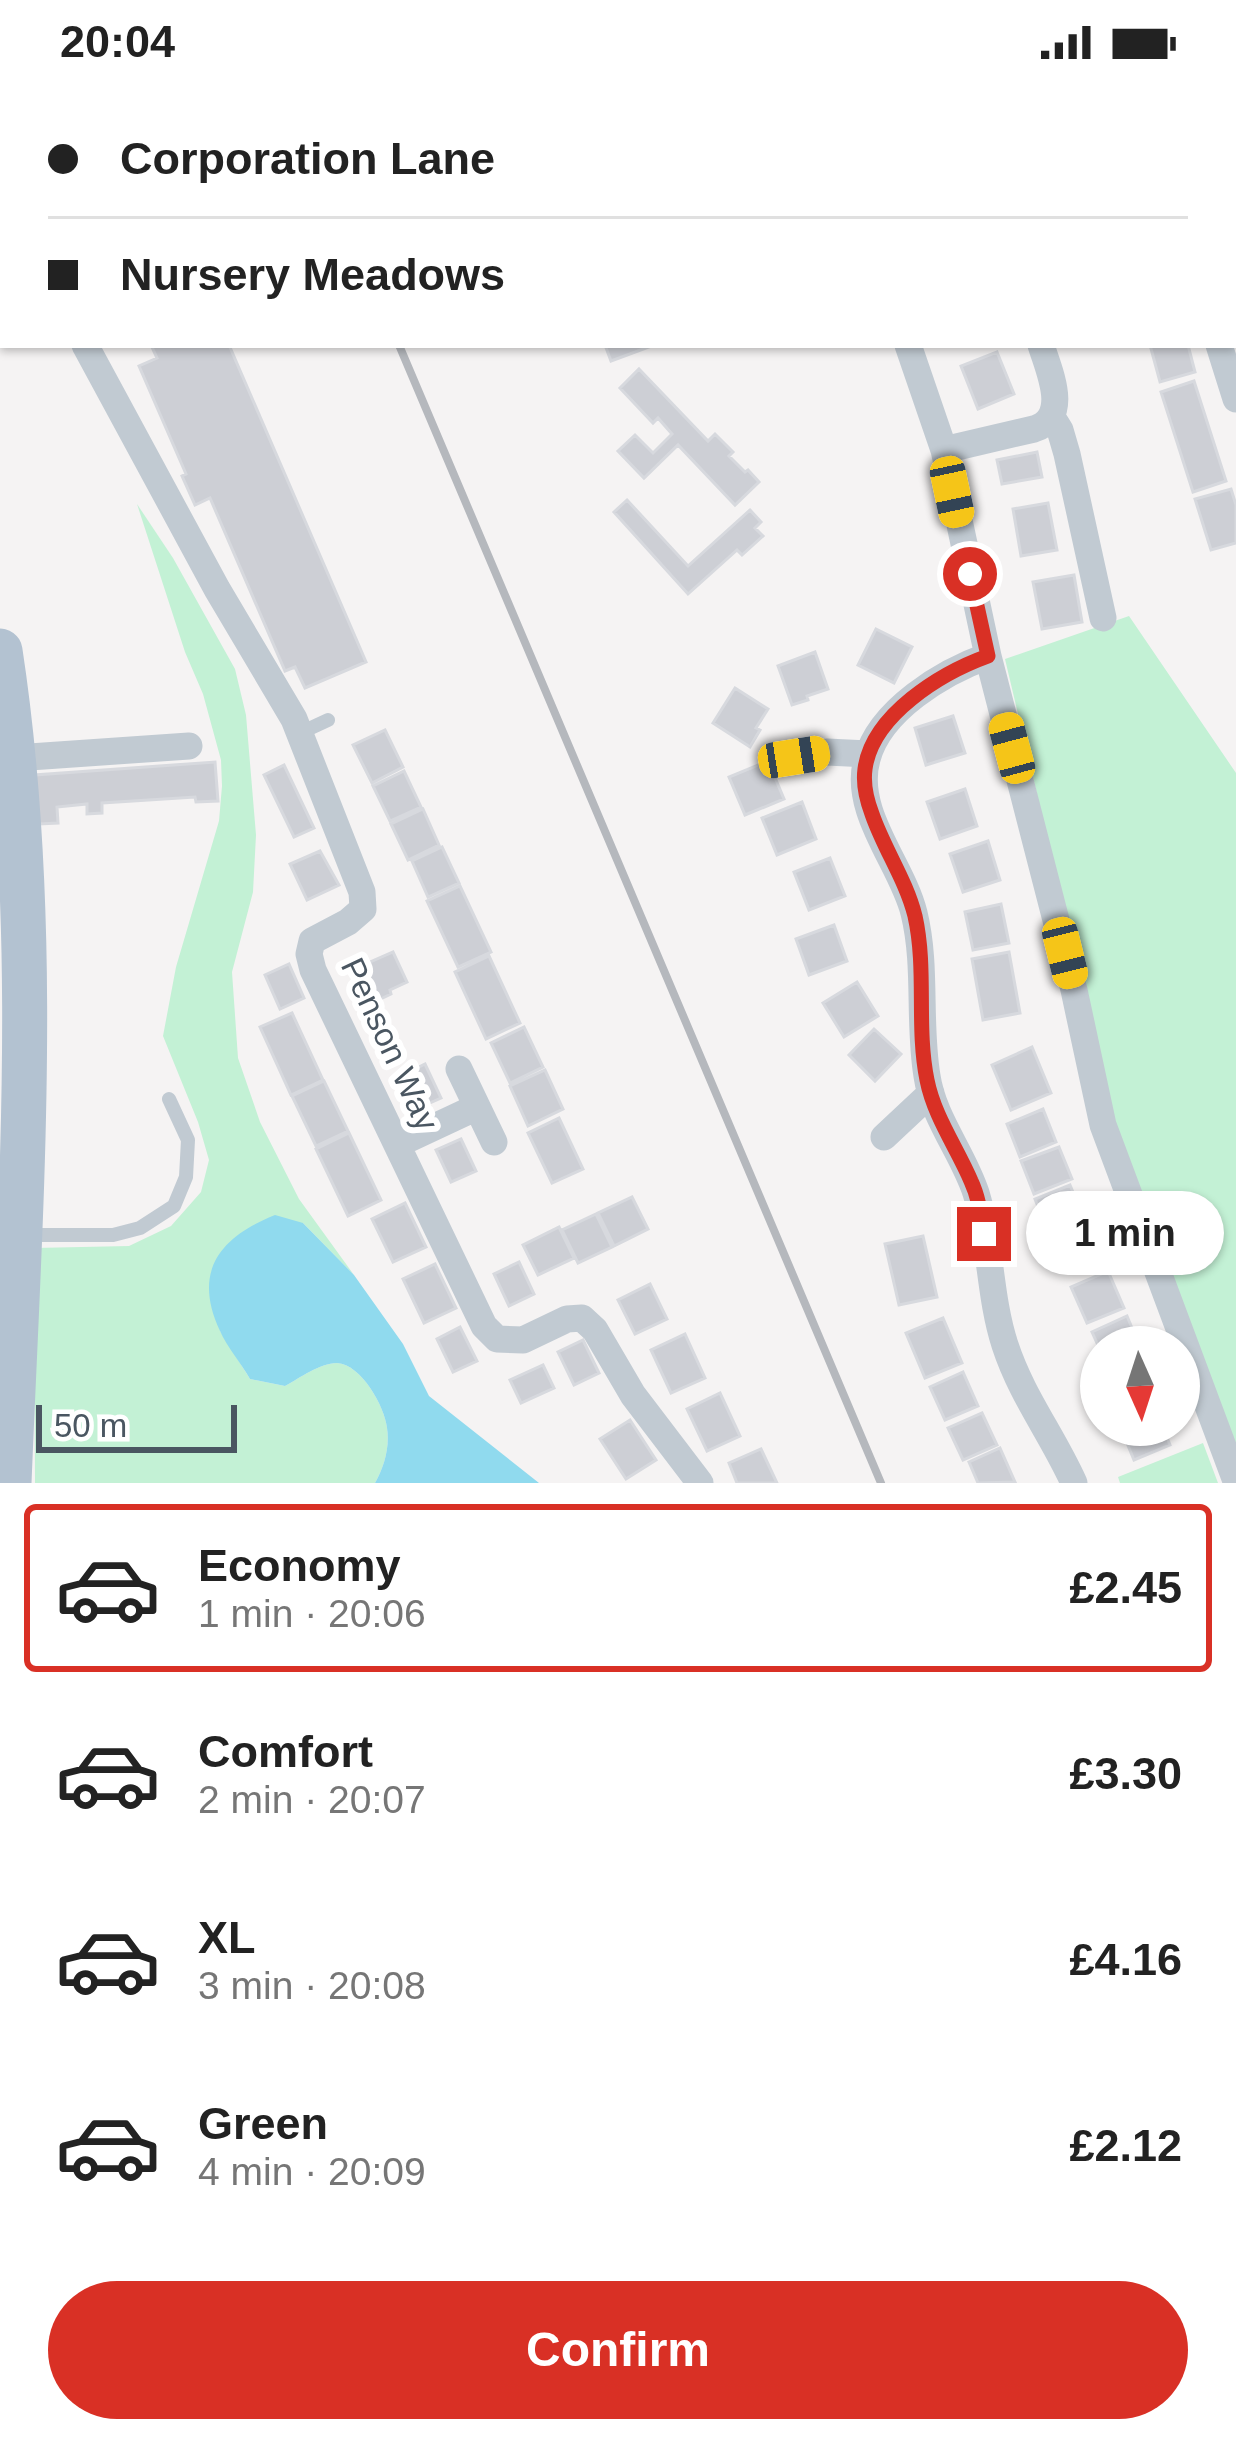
<!DOCTYPE html>
<meta charset="utf-8">
<style>
body{margin:0;font-family:Helvetica,sans-serif;background:#f2f2f2;color:#222;height:100vh;display:flex;flex-direction:column;font-size:45px;white-space:nowrap}
*{box-sizing:border-box;margin:0}
p{font-size:39px;color:#767676}
.icon{flex:none;width:66px;height:66px;fill:none;stroke:currentColor;stroke-width:2;stroke-linecap:round;stroke-linejoin:round}
.map{position:relative;height:1399px;overflow:hidden}
.side{display:flex;flex-direction:column;background:#fff;flex:1}
.side>*{flex:none}
.banner{position:absolute;left:0px;top:0px;width:1236px;height:264px;box-shadow:0 3px 9px #0004;display:grid;align-content:center;height:264px;padding:0 48px;background:#fff}
.needle{width:78px;rotate:177deg}
.fabs{position:absolute;left:1080px;top:1242px;display:grid;gap:24px}
.fabs a{display:grid;place-items:center;width:120px;height:120px;border-radius:50%;background:#fff;box-shadow:0 3px 9px #0004;font-size:60px}
.scale{position:absolute;left:36px;bottom:30px;width:201px;box-sizing:border-box;padding-left:12px;border:6px solid #4a5661;border-top:0;font-size:33px;line-height:42px;white-space:nowrap;color:#4a5661;-webkit-text-stroke:9px #fff;paint-order:stroke}
.end{position:absolute;width:54px;height:54px;margin:-27px;border:15px solid #d93025;background:#fff;box-shadow:0 0 0 6px #fff}
.from{border-radius:50%}
.bubble{position:absolute;height:84px;border-radius:42px;background:#fff;box-shadow:0 3px 9px #0004;font-size:39px;font-weight:700;line-height:84px;text-align:center}
.car{position:absolute;width:36px;height:72px;margin:-36px -18px;border-radius:15px;box-shadow:0 0 9px 3px #0007;background:linear-gradient(#f5c518 24%,#345 0 40%,#f5c518 0 76%,#345 0 86%,#f5c518 0)}
.banner b{display:flex;align-items:center;gap:42px;height:114px;font-size:45px}
.banner b+b{border-top:3px solid #e0e0e0}
.banner i{width:30px;height:30px;background:#222}
ul{padding:21px 0 0;list-style:none}
li{display:flex;align-items:center;gap:36px;height:168px;margin:0 24px 18px;padding:0 24px;border:6px solid transparent;border-radius:12px}
li div{flex:1}
li b{display:block;font-size:45px}
li em{font-style:normal;font-weight:700}
li.active{border-color:#d93025}
li>.icon{width:108px;height:108px;stroke-width:1.5}
.button{display:flex;gap:24px;margin-top:auto;padding:24px 48px}
.button a{flex:1;height:138px;border-radius:72px;background:#d93025;color:#fff;font-size:48px;font-weight:700;line-height:138px;text-align:center}
.status{display:flex;justify-content:space-between;align-items:center;height:84px;padding:0 60px;background:#fff;direction:ltr}
.status svg{height:33px;fill:currentColor}
.map>svg:first-child{display:block}
.green{fill:#c3f1d5}
.water{fill:#90daee}
.building{fill:#cdcfd5;stroke:#d7d9de;stroke-width:3}
.lines{fill:none;stroke-linecap:round;stroke-linejoin:round}
.service{stroke:#c1cad2;stroke-width:14}
.minor{stroke:#c1cad2;stroke-width:27}
.primary{stroke:#b3c2d1;stroke-width:45}
.rail{stroke:#b5b8bd;stroke-width:8}
.route{stroke:#d93025;stroke-width:15}
.labels{text-anchor:middle;dominant-baseline:central;stroke-width:12;stroke-linejoin:round;paint-order:stroke}
.street-label{font-size:33px;fill:#4a5661;stroke:#fff}
</style>
<div class="status"><b>20:04</b><svg viewBox="0 0 49 12"><path d="M0 12V9h3v3zM5 12V6h3v6zM10 12V3h3v9zM15 12V0h3v12zM26 1h20v11H26zM47 4h2v5h-2z"/></svg></div>
<div class="map">
<svg width="1236" height="1399" viewBox="0 0 1236 1399">
<rect width="100%" height="100%" fill="#f5f3f3"/>
<path class="green" d="M137,420l36,54 62,111 11,46 10,120 -3,57 -21,80 6,86 22,64 39,77 55,76 -51,-52 -83,108 30,48 35,7c15,-8 35,-23 52,-23 24,1 48,44 50,65 3,19 -3,39 -12,55h-340l-1,-235 95,-2 42,-20 30,-34 8,-32 -11,-38 -35,-86 13,-69 43,-146 3,-35 -1,-26 -18,-66 -18,-42z
M1129,532l107,157v677l-120,-322 -111,-469z
M1203,1359l15,40h-98l-2,-6z"/>
<path class="water" d="M275,1131l28,8 51,52 49,69 26,52 110,87h-164c9,-16 15,-36 12,-55 -2,-21 -26,-64 -50,-65 -17,0 -37,15 -52,23l-35,-7c-9,-16 -23,-32 -30,-48 -28,-60 0,-94 55,-116z"/>
<path class="building" d="M427,0h49l-5,3h-43z
M1233,65l3,9v41l-3,1z
M151,261h78l137,317 -61,26 -10,-21 -10,4 -75,-173 -15,7 -13,-29 4,-2 -47,-108 18,-8z
M605,261h49l-43,16z
M1150,261h38l7,27 -35,10z
M997,268l17,42 -36,15 -17,-43z
M639,285l69,72 7,-7 18,18 -4,4 16,16 3,-2 11,12 -24,23 -57,-60 -34,33 -26,-27 17,-16 18,18 19,-19 -14,-16 -5,5 -33,-35z
M1194,297l32,100 -33,11 -32,-100z
M1037,368l5,25 -40,7 -5,-24z
M1231,405l5,16v38l-25,7 -16,-51z
M627,416l61,66 62,-56 11,12 -6,6 8,8 -21,19 -5,-5 -49,44 -74,-82z
M1048,419l9,47 -36,6 -8,-47z
M1074,491l8,47 -40,7 -9,-47z
M876,545l36,18 -18,36 -36,-18z
M815,568l13,37 -21,7 1,4 -16,5 -14,-39z
M735,604l33,21 -12,19 4,2 -10,17 -37,-24z
M953,632l12,37 -39,12 -11,-37z
M385,646l18,37 -31,16 -19,-38z
M768,677l16,38 -39,16 -16,-38z
M215,678l3,39 -22,1 -1,-5 -93,6v10l-15,1v-10l-30,3 1,16 -19,1 -4,-49z
M284,681l30,63 -20,9 -30,-62z
M404,687l17,36 -31,14 -17,-35z
M965,705l12,37 -37,13 -13,-37z
M802,718l14,37 -39,16 -15,-37z
M423,725l16,36 -31,15 -17,-36z
M988,757l12,39 -37,12 -13,-38z
M442,763l17,36 -31,14 -16,-36z
M320,767l19,34 -32,15 -17,-36z
M830,774l15,38 -36,14 -15,-38z
M460,802l31,66 -33,15 -31,-66z
M1001,820l8,39 -36,7 -8,-38z
M834,841l13,36 -38,14 -13,-36z
M393,868l14,30 -17,8 1,4 -23,11 -16,-35z
M1009,868l11,61 -37,7 -11,-61z
M489,872l31,67 -34,16 -31,-67z
M289,880l15,34 -24,11 -15,-34z
M857,898l21,34 -34,21 -21,-34z
M292,929l31,67 -32,15 -31,-68z
M524,943l19,40 -33,16 -19,-40z
M874,945l27,25 -26,27 -26,-26z
M1032,963l19,46 -40,17 -19,-45z
M425,980l16,34 -25,11 -15,-33z
M545,986l18,39 -35,17 -18,-40z
M324,997l24,50 -32,15 -24,-50z
M1043,1025l13,33 -36,15 -13,-33z
M559,1034l24,51 -31,14 -24,-50z
M349,1049l32,67 -33,16 -32,-67z
M461,1055l15,32 -25,11 -15,-32z
M1059,1063l13,32 -38,15 -13,-33z
M1070,1101l14,33 -36,14 -13,-33z
M632,1113l16,32 -34,17 -16,-33z
M405,1119l21,44 -33,15 -21,-43z
M596,1130l16,33 -34,16 -16,-33z
M1095,1139l14,34 -36,15 -14,-34z
M559,1143l15,31 -36,17 -15,-30z
M923,1152l14,61 -38,8 -14,-61z
M519,1178l15,32 -25,12 -15,-32z
M435,1180l21,44 -32,15 -21,-44z
M1108,1187l16,37 -37,15 -16,-36z
M650,1200l17,35 -32,15 -17,-34z
M1127,1232l13,31h-39v5l-9,-20z
M943,1234l19,45 -37,15 -19,-45z
M460,1243l17,34 -24,11 -16,-33z
M685,1250l20,44 -34,15 -20,-43z
M583,1256l16,33 -25,12 -16,-33z
M543,1281l11,23 -33,15 -11,-23z
M963,1288l15,34 -33,14 -15,-33z
M720,1309l20,43 -33,15 -20,-42z
M982,1329l15,32 -34,15 -15,-32z
M630,1336l26,40 -30,19 -26,-40z
M1162,1341l8,20 -36,15 -14,-34z
M1000,1364l15,34 -37,1 -9,-21z
M761,1365l16,34h-40l-8,-20z"/>
<g class="lines">
<path class="service" d="M727,0l1,3
M594,2l6,-2
M300,649l28,-13
M24,1151h89l27,-7 34,-22 12,-29 2,-37 -19,-41"/>
<path class="minor" d="M65,0v3
M826,0l1,3
M1136,0l1,3
M0,213h3
M85,261l132,244 77,130 68,173 1,17 -15,13 -36,19 -3,13 4,16 171,356 13,13 26,1 44,-21 15,-1 13,12 38,65 67,88
M908,261l36,105 44,206 86,334 29,135 133,356
M1219,261l17,54
M1052,333l8,13 7,24 36,164
M944,366l90,-21c37,-12 15,-58 7,-84
M988,572c-45,16 -108,54 -121,103 -15,53 35,105 47,154 13,53 4,109 13,163 6,42 36,77 49,117 15,49 13,103 29,152 17,52 47,89 69,138
M794,673l33,-5 41,2
M15,674l174,-12
M459,985l35,73
M884,1053l47,-44
M398,1060l79,-37"/>
<path class="primary" d="M0,567c42,276 20,555 9,832"/>
<path class="rail" d="M288,0l2,3
M399,261l482,1138"/>
</g>
<g class="lines">
<path class="route" d="M970,490l18,82c-47,17 -116,59 -123,113 -2,15 2,32 7,45 12,35 34,66 43,102 12,54 1,110 12,164 7,36 30,68 44,101 8,17 10,35 13,53"/>
</g>
<g class="labels">
<g class="street-label">
<text transform="translate(390 960) rotate(65)">Penson Way</text>
</g>
</g>
</svg>
<div class="fabs">
<a><svg class="needle" viewBox="-14 -14 28 28"><path d="M0-13l5 13h-10z" fill="#e53935"/><path d="M0 13l5-13h-10z" fill="#767676"/></svg></a>
</div>
<div class="scale">50 m</div>
<i class="end from" style="left:970px;top:490px"></i>
<i class="end" style="left:984px;top:1150px"></i>
<div class="bubble" style="left:1026px;top:1107px;width:198px">1 min</div>
<i class="car" style="left:952px;top:408px;rotate:168deg"></i>
<i class="car" style="left:1012px;top:664px;rotate:345deg"></i>
<i class="car" style="left:794px;top:673px;rotate:81deg"></i>
<i class="car" style="left:1065px;top:869px;rotate:166deg"></i>
<div class="banner">
<b><i class="from"></i>Corporation Lane</b>
<b><i></i>Nursery Meadows</b>
</div>
</div>
<section class="side">
<ul>
<li class="active"><svg class="icon" aria-label="car" viewBox="0 0 24 24"><path d="M5 17H2v-5l4-1 3-4h7l3 4 3 1v5h-3M9 17h6M6 11h13"/><circle cx="7" cy="17" r="2"/><circle cx="17" cy="17" r="2"/></svg><div><b>Economy</b><p>1 min · 20:06</p></div><em>£2.45</em></li>
<li><svg class="icon" aria-label="car" viewBox="0 0 24 24"><path d="M5 17H2v-5l4-1 3-4h7l3 4 3 1v5h-3M9 17h6M6 11h13"/><circle cx="7" cy="17" r="2"/><circle cx="17" cy="17" r="2"/></svg><div><b>Comfort</b><p>2 min · 20:07</p></div><em>£3.30</em></li>
<li><svg class="icon" aria-label="car" viewBox="0 0 24 24"><path d="M5 17H2v-5l4-1 3-4h7l3 4 3 1v5h-3M9 17h6M6 11h13"/><circle cx="7" cy="17" r="2"/><circle cx="17" cy="17" r="2"/></svg><div><b>XL</b><p>3 min · 20:08</p></div><em>£4.16</em></li>
<li><svg class="icon" aria-label="car" viewBox="0 0 24 24"><path d="M5 17H2v-5l4-1 3-4h7l3 4 3 1v5h-3M9 17h6M6 11h13"/><circle cx="7" cy="17" r="2"/><circle cx="17" cy="17" r="2"/></svg><div><b>Green</b><p>4 min · 20:09</p></div><em>£2.12</em></li>
</ul>
<div class="button"><a>Confirm</a></div>
</section>
